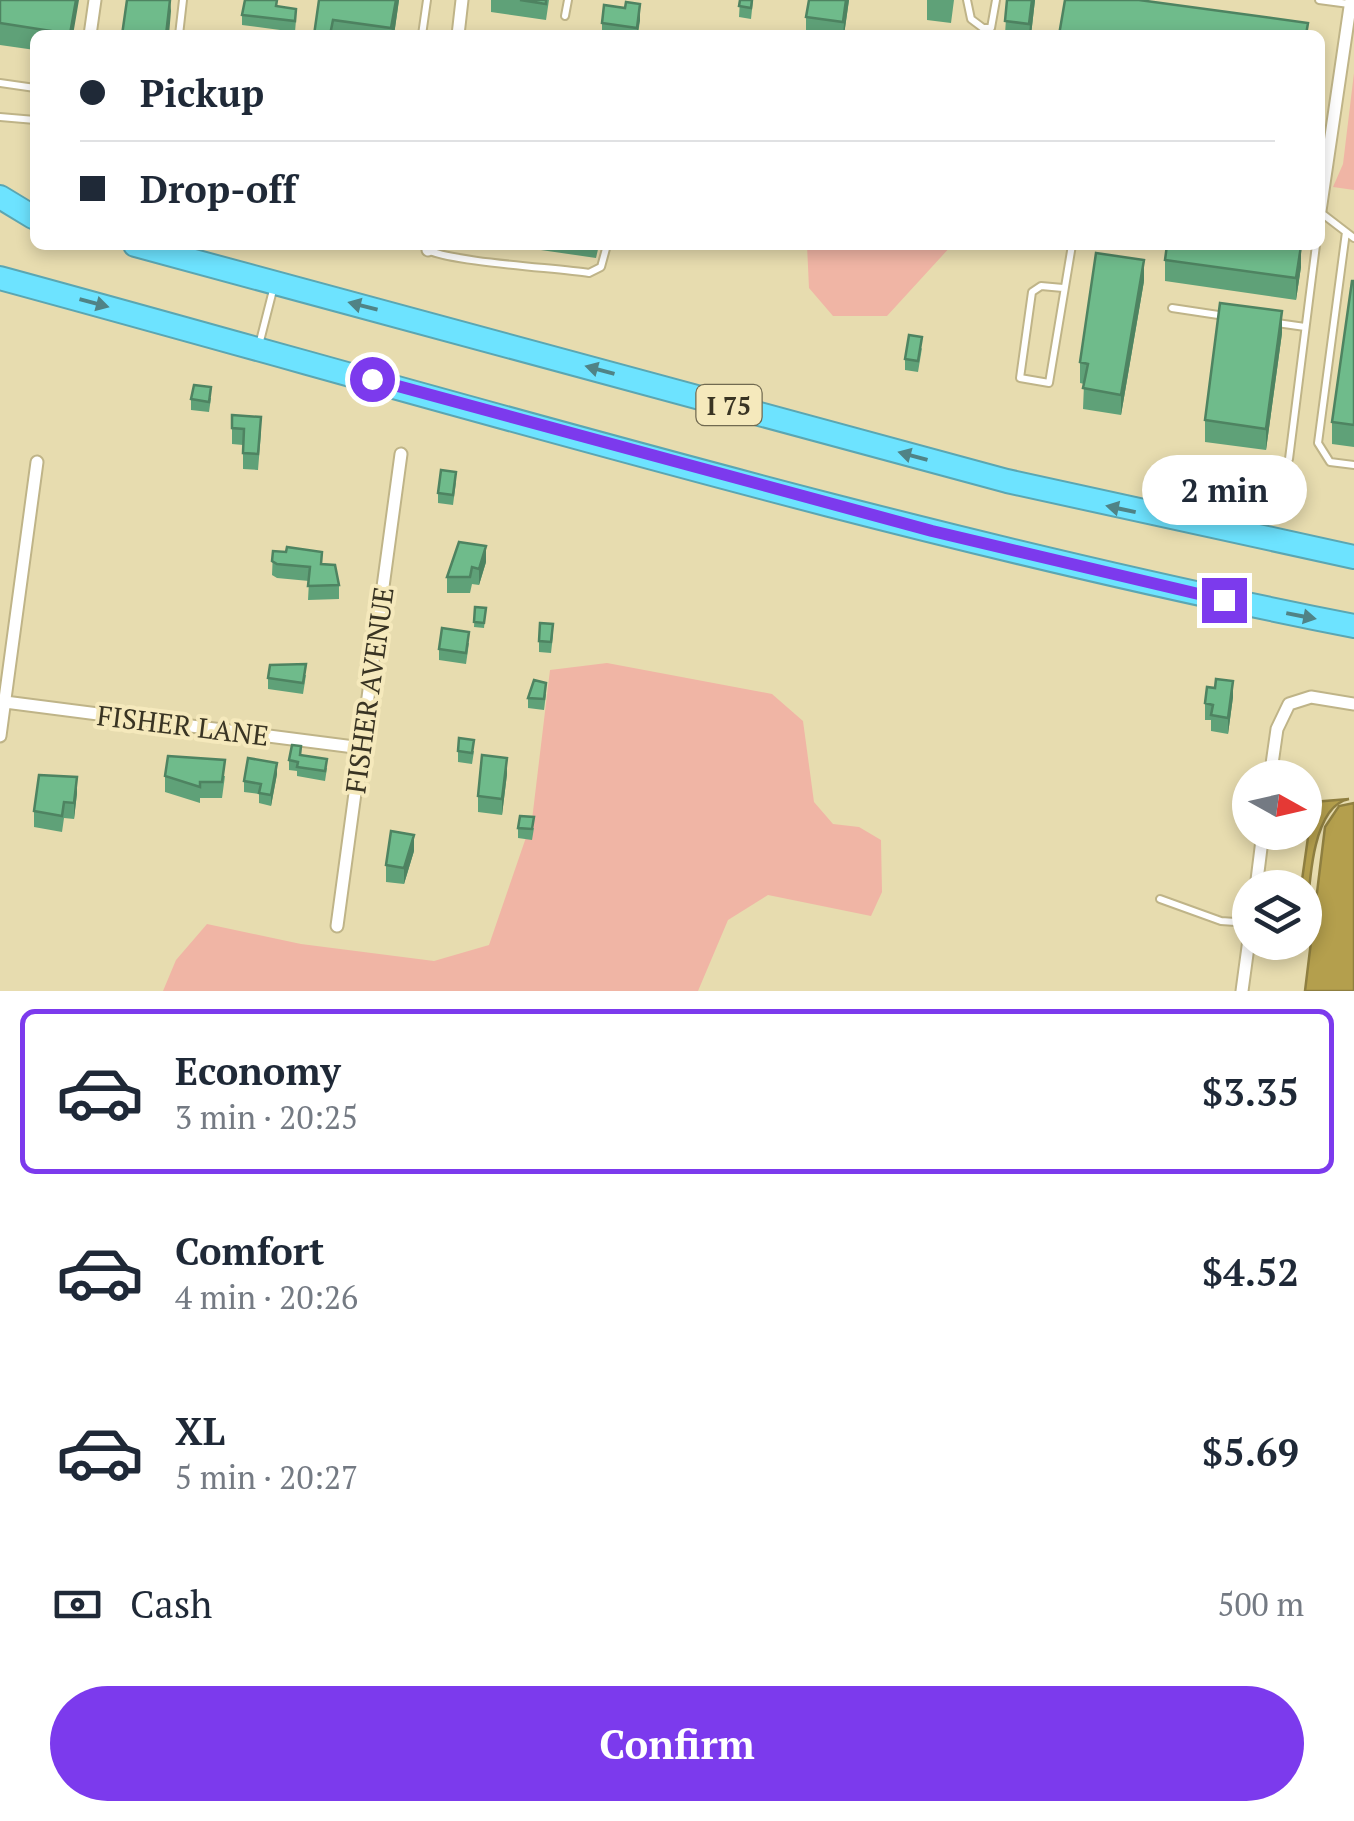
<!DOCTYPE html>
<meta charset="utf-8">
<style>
body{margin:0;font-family:"PT Serif",serif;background:#f2f2f3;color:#1f2937;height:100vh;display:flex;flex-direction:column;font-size:38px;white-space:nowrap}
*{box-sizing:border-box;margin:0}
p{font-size:32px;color:#747a83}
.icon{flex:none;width:55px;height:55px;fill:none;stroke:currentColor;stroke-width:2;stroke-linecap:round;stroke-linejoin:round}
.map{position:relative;height:991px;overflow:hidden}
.sheet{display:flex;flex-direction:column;background:#fff;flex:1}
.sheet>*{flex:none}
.hud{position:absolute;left:30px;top:30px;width:1295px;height:220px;border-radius:15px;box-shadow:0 5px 15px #0003;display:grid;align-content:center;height:220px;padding:0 50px;background:#fff}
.needle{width:65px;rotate:98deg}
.buttons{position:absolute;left:1232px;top:760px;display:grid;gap:20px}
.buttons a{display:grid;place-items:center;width:90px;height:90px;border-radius:50%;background:#fff;box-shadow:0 5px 15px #0003;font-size:50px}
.end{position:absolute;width:45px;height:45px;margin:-22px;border:12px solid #7c3aed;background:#fff;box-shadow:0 0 0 5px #fff}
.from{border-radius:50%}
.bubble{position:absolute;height:70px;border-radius:35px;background:#fff;box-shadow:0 5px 15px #0003;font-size:32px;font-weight:700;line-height:70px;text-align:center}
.hud b{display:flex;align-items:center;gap:35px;height:95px;font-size:38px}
.hud b+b{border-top:2px solid #e0e1e3}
.hud i{width:25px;height:25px;background:#1f2937}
ul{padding:18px 0 0;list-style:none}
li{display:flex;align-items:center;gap:30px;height:165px;margin:0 20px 15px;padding:0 30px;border:5px solid transparent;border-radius:15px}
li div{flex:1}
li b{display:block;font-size:38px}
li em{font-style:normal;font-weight:700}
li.on{border-color:#7c3aed}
li>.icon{width:90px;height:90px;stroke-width:1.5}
.pay{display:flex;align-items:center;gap:25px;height:110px;padding:0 50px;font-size:38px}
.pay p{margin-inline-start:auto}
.action{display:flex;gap:20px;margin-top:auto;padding:20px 50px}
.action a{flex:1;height:115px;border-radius:60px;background:#7c3aed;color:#fff;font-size:40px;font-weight:700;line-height:115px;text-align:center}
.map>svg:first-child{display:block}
.green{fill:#f0b5a5}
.water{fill:#b49f4d;stroke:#8f7f40;stroke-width:2.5}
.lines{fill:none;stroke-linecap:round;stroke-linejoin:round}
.lane-casing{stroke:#bfb488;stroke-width:10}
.street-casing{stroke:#bfb488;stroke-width:15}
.highway-casing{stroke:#5ba6b2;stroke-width:26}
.lane{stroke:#fff;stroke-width:6}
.street{stroke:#fff;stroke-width:11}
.highway{stroke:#6de3ff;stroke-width:22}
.wall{fill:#5fa178}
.shaded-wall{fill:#4e8361}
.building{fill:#6fbb8b;stroke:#4e8361;stroke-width:2.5}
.oneway{fill:#508386}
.route{stroke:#7c3aed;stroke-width:12}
.labels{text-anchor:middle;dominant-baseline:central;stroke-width:8;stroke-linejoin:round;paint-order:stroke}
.shield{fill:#f5e9bc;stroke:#716a51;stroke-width:2.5}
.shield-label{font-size:25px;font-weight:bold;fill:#393423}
.street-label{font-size:28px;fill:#393423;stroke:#f5e9bc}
</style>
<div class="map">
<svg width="1354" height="991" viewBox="0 0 1354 991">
<rect width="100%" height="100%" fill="#e7dcaf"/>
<path class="green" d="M1354,73v117l-21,-3 10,-23z
M952,245l-65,71h-54l-24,-28 -2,-43z
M607,663l165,31 31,27 11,81 19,22 26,3 22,13 1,52 -11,24 -103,-21 -40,25 -30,71h-535l13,-31 31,-36 94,20 133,17 55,-16 43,-125 18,-150z"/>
<path class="water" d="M1349,799c-42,8 -40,106 -44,142v-53l-4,-1 12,-85z
M1354,803v188h-49l20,-164 14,-21z"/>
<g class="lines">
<g class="lane-casing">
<path id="lane" d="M967,0l4,19 12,9h8l5,-28
M1319,0l30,4
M565,16l3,-16
M179,35l4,-35
M422,35l5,-35
M0,83l35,5
M0,117l35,3
M1320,212l34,26
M1346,232l-28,211 12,19 24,3
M428,250c23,12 128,18 161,23l12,-6 6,-22
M1063,288l-22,-2 -9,6 -12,86 29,5 23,-138
M1172,308l53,8
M1277,323l28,4
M259,345l14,-55
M1289,459l27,-214
M1160,899l61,22 29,2"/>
</g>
<g class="street-casing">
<path id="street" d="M90,35l5,-35
M458,35l4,-35
M1320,211l31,-211
M428,250l1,-5
M5,702l357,46
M0,736l37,-274
M1270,778l7,-49 12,-25 22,-7 43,7
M1256,888l7,-56
M337,926l64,-472
M1242,991l8,-59"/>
</g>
<g class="highway-casing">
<path id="highway" d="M0,197l33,20
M135,245l872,236 347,76
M0,278c449,122 897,258 1354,348"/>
</g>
<use href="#lane" class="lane"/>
<use href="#street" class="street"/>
<use href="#highway" class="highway"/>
</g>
<path class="wall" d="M0,0l73,35h-38v15l-35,-5z
M319,0h80l-5,35h-80z
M491,0h58l-3,20 -55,-8z
M740,0h13l-2,19 -12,-2z
M849,0l-5,35h-38v-18z
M927,0h27l-3,23 -24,-3z
M1007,0h28l-4,35h-26z
M277,7l19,13 -1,12 -53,-7v-10z
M640,20l-2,15h-36v-12z
M507,245h92l-3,13z
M1165,260l136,7 -5,33 -131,-19z
M1144,281l-23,134 -38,-6 1,-25 -4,-1v-21z
M1354,281v166l-22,-3v-22z
M1282,333l-16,117 -61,-8v-22z
M922,348l-4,24 -13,-2v-11z
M211,398l-2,14 -18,-2v-11z
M232,415l29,18 -3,37 -15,-1v-24l-11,-1z
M456,482l-3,23 -15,-2v-10z
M273,551l49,13 17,21v14l-31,1 1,-19 -32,-3 -5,-3z
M486,562l-7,23 -7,-1 -2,9h-23v-16z
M475,607l11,1 -2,20 -10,-1z
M553,635l-2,18 -12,-1v-11z
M469,643l-3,21 -27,-4v-11z
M306,675l-3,19 -35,-5v-11z
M546,694l-2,16 -16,-2v-10z
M1233,697l-5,37 -17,-3v-11h-6v-17z
M458,751h16l-2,13 -14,-2z
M301,755l26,13 -2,13 -28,-5v-5l-8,-1v-10z
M277,774l-6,32 -12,-3v-9l-15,-2v-11z
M507,774l-5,41 -24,-3v-16z
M165,776h60l-3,22h-22v5l-35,-11z
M77,793l-3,26 -10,-1 -2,14 -28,-5v-16z
M518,828h16l-2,12 -14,-2z
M414,851l-10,33 -18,-2v-17z"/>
<path class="shaded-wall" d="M76,0h3l-6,35h-3z
M170,0l1,11 -2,24h-3z
M396,0h3l-5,35h-3z
M846,0h3l-5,35h-1z
M1032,0h3l-4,35h-2z
M640,4v16l-3,15v-7z
M1301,246v21l-5,33v-22z
M1144,260v21l-23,134v-20z
M1282,311v22l-16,117v-21z
M486,546v16l-7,23v-16z
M1233,681v16l-5,37v-16z
M507,758v16l-5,41v-16z
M277,763v11l-6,32v-11z
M77,777v16l-3,26v-16z
M414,835v16l-10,33v-16z"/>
<path class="building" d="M0,0h76l-6,34 -70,-11z
M127,0h43l-4,35h-44z
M245,0h32l-1,6 20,3 -1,12 -53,-6z
M319,0h77l-5,28 -58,-8 -3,15h-16z
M520,0h26v4z
M740,0h12l-1,8 -12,-2z
M809,0h37l-3,22 -37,-5z
M1007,0h25l-3,24 -24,-3z
M1065,0h74l169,23 -2,12h-247z
M626,2l14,2 -3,24 -35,-5 2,-18 21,3z
M1167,245h126l8,1 -5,32 -131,-18z
M1096,253l48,7 -23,135 -38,-7 5,-24 -8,-2z
M1352,281h2v144l-22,-3z
M1220,303l62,8 -16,118 -61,-9z
M909,335l13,2 -4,24 -13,-2z
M194,385l17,2 -2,15 -18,-3z
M232,415l29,2 -3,37 -15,-1 1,-24 -12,-1z
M441,470l15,2 -3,23 -15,-2z
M459,542l27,4 -7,23 -7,-2 -2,10h-23z
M287,547l35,5 -1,12 14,1 4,20 -31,1 2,-19 -33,-3 -5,-3 1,-10 13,1z
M475,607l11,1 -2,15 -10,-1z
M540,623l13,1 -2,18 -12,-1z
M442,628l27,4 -3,21 -27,-4z
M306,664l-3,19 -35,-5 2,-13z
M1216,679l17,2 -5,37 -17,-3 2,-10 -8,-2 2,-16 8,1z
M534,680l12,3 -2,16 -16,-1z
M459,738l15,2 -2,13 -14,-2z
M292,745l9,1 -1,9 27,4 -2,12 -28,-4 1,-5 -9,-2z
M482,755l25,3 -5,41 -24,-3z
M168,756l57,4 -3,22h-22v5l-35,-11z
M248,758l29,5 -6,32 -12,-2 2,-9 -17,-3z
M39,775l38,2 -3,26 -10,-1 -2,14 -28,-5z
M520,816l14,1 -2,12 -14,-1z
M391,831l23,4 -10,33 -18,-3z"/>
<defs><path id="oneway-solid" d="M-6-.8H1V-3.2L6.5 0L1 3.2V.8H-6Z" transform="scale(2.5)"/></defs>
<g class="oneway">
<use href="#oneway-solid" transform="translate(94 303) rotate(15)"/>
<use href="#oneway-solid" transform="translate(363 306) rotate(-166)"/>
<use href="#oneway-solid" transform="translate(600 370) rotate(-165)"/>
<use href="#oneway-solid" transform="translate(913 456) rotate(-165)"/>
<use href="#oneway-solid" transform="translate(1121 509) rotate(-168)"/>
<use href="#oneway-solid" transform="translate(1301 616) rotate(11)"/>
</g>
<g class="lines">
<path class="route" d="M372,379l560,152 292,69"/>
</g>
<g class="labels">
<rect class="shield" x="696.5" y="385" width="65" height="40" rx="8"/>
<g class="shield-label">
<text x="729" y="405">I 75</text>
</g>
<g class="street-label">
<text transform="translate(369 690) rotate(-82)">FISHER AVENUE</text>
<text transform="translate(183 725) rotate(7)">FISHER LANE</text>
</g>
</g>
</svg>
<div class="buttons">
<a><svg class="needle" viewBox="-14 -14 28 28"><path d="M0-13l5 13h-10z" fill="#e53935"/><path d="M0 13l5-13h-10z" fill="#747a83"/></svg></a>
<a><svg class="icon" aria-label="layers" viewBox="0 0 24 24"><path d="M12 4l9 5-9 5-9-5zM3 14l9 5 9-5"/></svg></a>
</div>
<i class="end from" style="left:372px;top:379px"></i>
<i class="end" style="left:1224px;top:600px"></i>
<div class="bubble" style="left:1142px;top:455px;width:165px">2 min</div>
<div class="hud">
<b><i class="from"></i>Pickup</b>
<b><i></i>Drop-off</b>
</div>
</div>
<section class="sheet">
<ul>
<li class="on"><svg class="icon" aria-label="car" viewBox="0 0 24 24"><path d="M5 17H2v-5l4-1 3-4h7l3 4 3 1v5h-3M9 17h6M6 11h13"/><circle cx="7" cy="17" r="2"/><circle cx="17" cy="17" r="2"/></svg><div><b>Economy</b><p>3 min · 20:25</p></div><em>$3.35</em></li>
<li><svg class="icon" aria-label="car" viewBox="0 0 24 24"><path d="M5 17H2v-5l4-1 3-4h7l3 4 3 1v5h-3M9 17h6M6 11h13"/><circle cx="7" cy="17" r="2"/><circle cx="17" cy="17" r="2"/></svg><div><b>Comfort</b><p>4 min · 20:26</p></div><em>$4.52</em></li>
<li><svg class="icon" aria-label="car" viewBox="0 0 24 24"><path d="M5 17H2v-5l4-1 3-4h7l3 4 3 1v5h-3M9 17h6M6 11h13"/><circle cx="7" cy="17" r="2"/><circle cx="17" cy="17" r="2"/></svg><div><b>XL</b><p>5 min · 20:27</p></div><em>$5.69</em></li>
</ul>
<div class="pay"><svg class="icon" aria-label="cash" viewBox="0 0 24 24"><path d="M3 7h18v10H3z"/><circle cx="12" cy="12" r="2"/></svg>Cash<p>500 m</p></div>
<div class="action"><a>Confirm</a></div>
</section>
